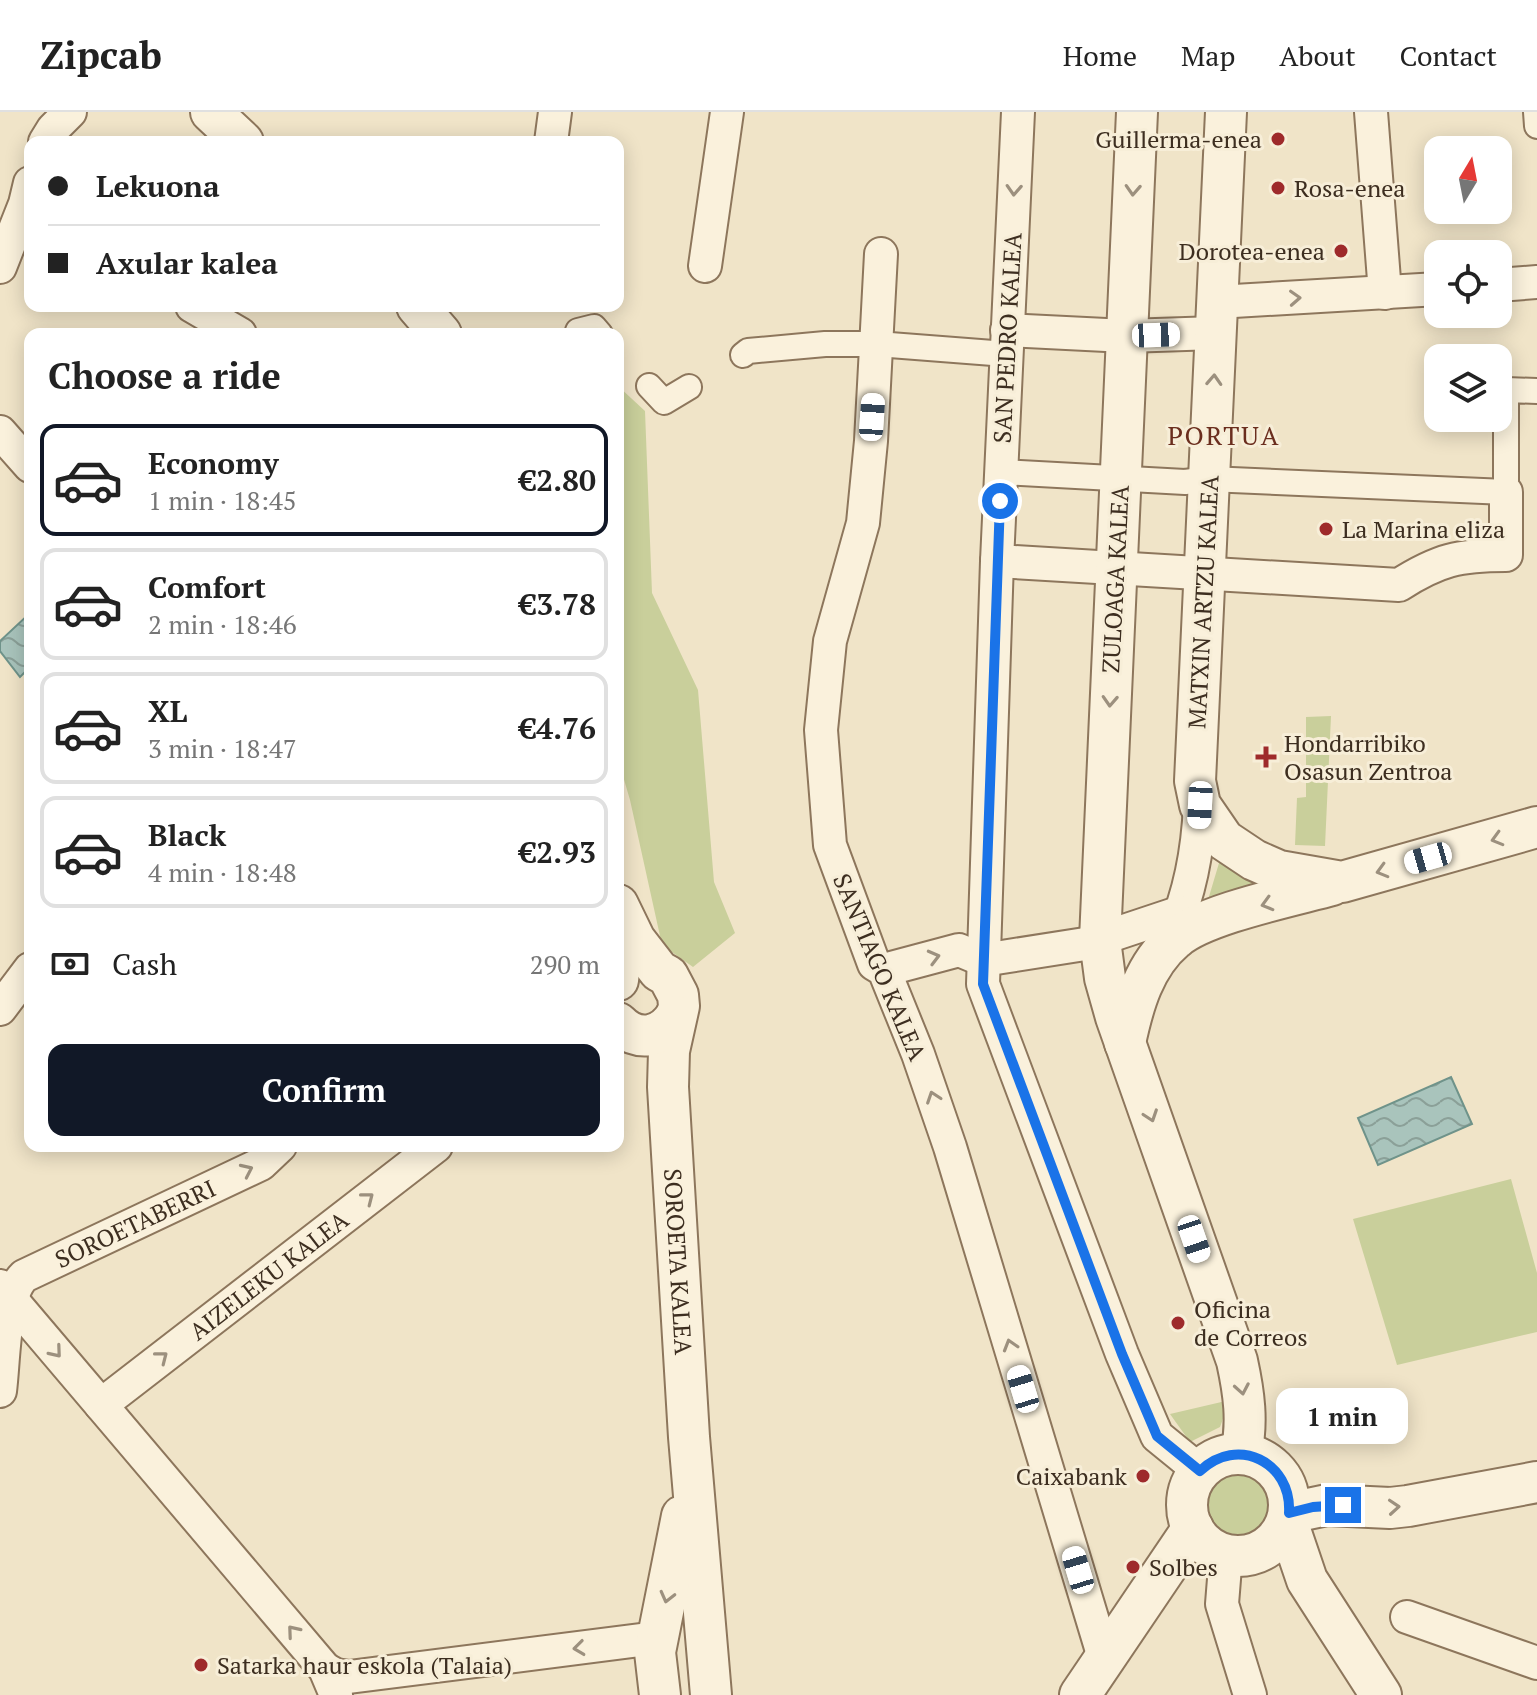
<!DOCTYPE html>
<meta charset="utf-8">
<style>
body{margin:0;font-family:"PT Serif",serif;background:#f6f6f6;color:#222;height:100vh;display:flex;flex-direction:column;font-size:30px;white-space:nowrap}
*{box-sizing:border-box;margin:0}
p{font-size:26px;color:#767676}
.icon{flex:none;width:44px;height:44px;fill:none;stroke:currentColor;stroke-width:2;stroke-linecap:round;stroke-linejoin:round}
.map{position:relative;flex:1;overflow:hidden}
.drawer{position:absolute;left:24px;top:216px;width:600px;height:824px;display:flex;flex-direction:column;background:#fff;border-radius:16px;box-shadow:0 4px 20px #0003}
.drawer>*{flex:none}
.banner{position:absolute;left:24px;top:24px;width:600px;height:176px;border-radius:16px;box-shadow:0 4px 20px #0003;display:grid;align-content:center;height:176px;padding:0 24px;background:#fff}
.needle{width:52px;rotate:10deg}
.controls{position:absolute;left:1424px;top:24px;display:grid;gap:16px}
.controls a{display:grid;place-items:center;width:88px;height:88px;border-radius:16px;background:#fff;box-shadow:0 4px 20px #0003;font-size:40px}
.end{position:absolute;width:36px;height:36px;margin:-18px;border:10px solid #1a73e8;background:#fff;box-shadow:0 0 0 4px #fff}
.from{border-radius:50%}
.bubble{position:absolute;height:56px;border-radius:16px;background:#fff;box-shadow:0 4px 20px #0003;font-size:26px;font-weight:600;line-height:56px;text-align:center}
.car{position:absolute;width:24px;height:48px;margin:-24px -12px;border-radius:10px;box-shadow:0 0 6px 2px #0007;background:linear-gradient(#fff 24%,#345 0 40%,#fff 0 76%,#345 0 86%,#fff 0)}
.banner b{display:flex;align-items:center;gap:28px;height:76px;font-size:30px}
.banner b+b{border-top:2px solid #e0e0e0}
.banner i{width:20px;height:20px;background:#222}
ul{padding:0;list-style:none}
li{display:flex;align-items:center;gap:24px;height:112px;margin:0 16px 12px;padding:0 8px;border:4px solid #e0e0e0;border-radius:16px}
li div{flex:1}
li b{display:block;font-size:30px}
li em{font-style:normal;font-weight:600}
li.on{border-color:#111827}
li>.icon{width:72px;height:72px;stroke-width:1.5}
h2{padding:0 24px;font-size:36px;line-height:96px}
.pay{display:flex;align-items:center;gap:20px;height:88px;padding:0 24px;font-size:30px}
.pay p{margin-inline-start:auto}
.action{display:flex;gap:16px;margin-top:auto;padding:16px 24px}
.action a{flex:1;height:92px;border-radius:16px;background:#111827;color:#fff;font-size:32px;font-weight:600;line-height:92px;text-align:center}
header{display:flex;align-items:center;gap:48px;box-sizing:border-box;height:112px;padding:0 40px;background:#fff;border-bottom:2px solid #e0e0e0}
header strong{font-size:38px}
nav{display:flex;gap:44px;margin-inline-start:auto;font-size:28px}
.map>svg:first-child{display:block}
.green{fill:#c9cf9b}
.water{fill:url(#water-waves);stroke:#6f938a;stroke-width:2}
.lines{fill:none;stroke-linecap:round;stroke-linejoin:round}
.pedestrian-casing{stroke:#8d765c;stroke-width:28}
.minor-casing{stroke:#8d765c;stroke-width:36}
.tertiary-casing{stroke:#8d765c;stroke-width:44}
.pedestrian{stroke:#faf1dc;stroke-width:24}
.minor{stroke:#faf1dc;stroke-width:32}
.tertiary{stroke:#faf1dc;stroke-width:40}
.oneway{stroke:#9c907e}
.route{stroke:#1a73e8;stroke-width:10}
.poi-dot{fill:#9e2a2b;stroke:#f7eed8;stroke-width:3}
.labels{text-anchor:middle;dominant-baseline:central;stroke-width:6;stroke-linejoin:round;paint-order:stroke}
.poi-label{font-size:24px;fill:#3d2e20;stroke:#f7eed8;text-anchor:start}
.street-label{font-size:24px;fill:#3d2e20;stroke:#f7eed8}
.neighbourhood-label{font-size:26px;letter-spacing:2px;fill:#6b2e1e;stroke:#f7eed8}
</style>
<header>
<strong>Zipcab</strong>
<nav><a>Home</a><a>Map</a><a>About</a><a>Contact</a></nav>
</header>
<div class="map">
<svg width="1537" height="1583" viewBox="0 0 1537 1583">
<defs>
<pattern id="water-waves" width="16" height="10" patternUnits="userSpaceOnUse" patternTransform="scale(2)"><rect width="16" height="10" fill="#a9c4bc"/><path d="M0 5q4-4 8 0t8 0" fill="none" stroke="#8ba098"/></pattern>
</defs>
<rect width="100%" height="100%" fill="#f0e4c8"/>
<path class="green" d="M618,274l27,25 7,182 46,97 16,192 21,51 -42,34 -31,-22 -32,-145 -12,-41z
M1331,604l-6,130 -30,-1 2,-47 9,-1v-80z
M1222,741l66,28 -83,29z
M1511,1067l26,94v59l-140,33 -44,-146z
M1230,1288l-10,27 -30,15 -20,-28z
M1206 1393a33 33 0 1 1 66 0a33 33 0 1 1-66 0Z"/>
<path class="water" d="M30,501v54l-10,10 -20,-26v-10z
M1451,965l21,47 -94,41 -20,-47z"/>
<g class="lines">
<g class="pedestrian-casing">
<path id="pedestrian" d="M1536,0l1,14
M578,219l16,-4 6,7
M743,243l5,-4 77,-7h52l129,10
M649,274l15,16 25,-15
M1001,360l184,10 24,-3 297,13v-102l31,1"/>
</g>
<g class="minor-casing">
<g id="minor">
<path d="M1018,0l-21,449 -14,423 139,370 35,82 43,35"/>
<path d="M1371,0l14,181"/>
<path d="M45,30l8,-13 17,-17"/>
<path d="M551,30l4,-30"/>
<path d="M881,142l-10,187 -8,82 -33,118 -9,89 9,115 44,119 10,6 34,84 32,93 155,514"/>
<path d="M705,154l22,-154"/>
<path d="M0,155l25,-63 5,-21"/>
<path d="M1498,173l39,-3"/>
<path d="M1217,190l221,-13"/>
<path d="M192,194l48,28"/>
<path d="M1007,218l119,6 90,-3"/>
<path d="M0,320l30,34"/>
<path d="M997,449l402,24c39,-25 60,-30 107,-30v-63"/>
<path d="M1173,819c18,-40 25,-82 27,-126"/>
<path d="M884,858l75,-20 24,10 102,-16 96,-32"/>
<path d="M0,897l30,-40"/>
<path d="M0,1174l325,383 11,26"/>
<path id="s1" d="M0,1279c4,-30 3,-95 24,-115l237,-112 19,-18"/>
<path id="s2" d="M101,1293l335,-259"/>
<path d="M1226,1442l-4,50 28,91"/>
<path d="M1407,1505l130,46"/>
<path d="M325,1557l11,6 13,2 307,-39"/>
</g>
</g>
<g class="tertiary-casing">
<g id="tertiary">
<path d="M211,0l32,30"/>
<path d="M1137,0l-37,828 5,38 11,39 121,344c7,32 11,61 4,93"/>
<path d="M1226,0l-31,669 5,24 24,35 30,20 25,11 63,11 195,-55"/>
<path d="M417,194l24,28"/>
<path id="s3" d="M618,793l17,35 24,31 9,5 10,19 1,11 -10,45 -1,36 21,350 22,258"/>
<path d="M618,868l4,-35 -2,-29"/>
<path d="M618,911c19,20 44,15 58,-7"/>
<path d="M1125,931c8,-38 19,-78 50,-104 28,-25 117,-43 157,-54"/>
<circle cx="1238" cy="1393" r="51"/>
<path d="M1289,1401l38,-8 63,3 18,-2 129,-24"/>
<path d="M1287,1409l20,59 74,115"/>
<path d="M660,1583l-5,-43 27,-136"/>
<path d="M1080,1583l113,-167"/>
</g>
</g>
<use href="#pedestrian" class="pedestrian"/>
<use href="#minor" class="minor"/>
<use href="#tertiary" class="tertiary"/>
</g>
<defs><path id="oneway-chevron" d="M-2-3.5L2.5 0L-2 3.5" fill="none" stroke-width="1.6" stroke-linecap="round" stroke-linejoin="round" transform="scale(2)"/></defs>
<g class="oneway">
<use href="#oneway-chevron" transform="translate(1014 78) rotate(93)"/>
<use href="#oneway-chevron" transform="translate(1133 78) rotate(93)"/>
<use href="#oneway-chevron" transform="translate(1295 186) rotate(-3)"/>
<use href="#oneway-chevron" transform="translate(1214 268) rotate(-87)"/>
<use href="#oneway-chevron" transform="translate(1110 589) rotate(93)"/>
<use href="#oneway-chevron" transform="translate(1497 727) rotate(164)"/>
<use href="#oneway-chevron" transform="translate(1382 759) rotate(164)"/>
<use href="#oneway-chevron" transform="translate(1267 792) rotate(164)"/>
<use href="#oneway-chevron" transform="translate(934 845) rotate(-15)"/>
<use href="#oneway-chevron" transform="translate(933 985) rotate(-109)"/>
<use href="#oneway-chevron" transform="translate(1151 1004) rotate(71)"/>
<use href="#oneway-chevron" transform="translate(247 1058) rotate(-25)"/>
<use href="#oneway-chevron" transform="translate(368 1086) rotate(-38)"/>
<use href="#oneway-chevron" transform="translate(1010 1233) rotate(-107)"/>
<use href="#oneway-chevron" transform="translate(56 1240) rotate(50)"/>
<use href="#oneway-chevron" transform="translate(162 1245) rotate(-38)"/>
<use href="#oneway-chevron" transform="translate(1242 1277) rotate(80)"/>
<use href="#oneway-chevron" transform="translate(1394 1395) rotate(-4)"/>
<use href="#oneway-chevron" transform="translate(667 1485) rotate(104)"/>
<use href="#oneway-chevron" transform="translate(293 1519) rotate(-130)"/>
<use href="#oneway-chevron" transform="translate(579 1536) rotate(173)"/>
</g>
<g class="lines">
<path class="route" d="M1000,389l-17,483 139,370 35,82 43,35c37,-36 92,-9 89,42l24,-6 30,-2"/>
</g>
<g class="poi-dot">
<circle cx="1278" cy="27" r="8"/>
<circle cx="1278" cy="76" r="8"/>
<circle cx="1341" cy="139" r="8"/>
<circle cx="1326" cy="417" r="8"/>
<path d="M1262 633h8v8h8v8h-8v8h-8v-8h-8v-8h8z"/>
<circle cx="1178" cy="1211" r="8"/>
<circle cx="1143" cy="1364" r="8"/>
<circle cx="1133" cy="1455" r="8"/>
<circle cx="201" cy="1553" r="8"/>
</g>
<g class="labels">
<g class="poi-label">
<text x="1262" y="27" text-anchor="end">Guillerma-enea</text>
<text x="1294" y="76">Rosa-enea</text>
<text x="1325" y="139" text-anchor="end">Dorotea-enea</text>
<text x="1342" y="417">La Marina eliza</text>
<text x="1284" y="631">Hondarribiko<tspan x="1284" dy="28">Osasun Zentroa</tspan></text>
<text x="1194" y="1197">Oficina<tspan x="1194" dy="28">de Correos</tspan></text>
<text x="1127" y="1364" text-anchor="end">Caixabank</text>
<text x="1149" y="1455">Solbes</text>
<text x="217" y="1553">Satarka haur eskola (Talaia)</text>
</g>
<g class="street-label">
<text transform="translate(1007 226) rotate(-87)">SAN PEDRO KALEA</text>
<text transform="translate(1115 467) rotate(-87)">ZULOAGA KALEA</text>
<text transform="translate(1203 490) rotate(-87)">MATXIN ARTZU KALEA</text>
<text transform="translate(880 855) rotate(67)">SANTIAGO KALEA</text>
<text stroke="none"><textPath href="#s1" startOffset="242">SOROETABERRI</textPath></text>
<text stroke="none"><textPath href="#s3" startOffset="378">SOROETA KALEA</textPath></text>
<text stroke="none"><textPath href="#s2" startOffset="212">AIZELEKU KALEA</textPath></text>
</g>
<g class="neighbourhood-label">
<text x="1224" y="323">PORTUA</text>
</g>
</g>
</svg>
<div class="controls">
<a><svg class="needle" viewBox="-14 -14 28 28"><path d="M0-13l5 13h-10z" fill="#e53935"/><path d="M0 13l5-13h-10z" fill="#767676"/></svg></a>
<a><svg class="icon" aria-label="locate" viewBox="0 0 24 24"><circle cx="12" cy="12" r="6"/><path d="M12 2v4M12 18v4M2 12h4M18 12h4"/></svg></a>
<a><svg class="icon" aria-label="layers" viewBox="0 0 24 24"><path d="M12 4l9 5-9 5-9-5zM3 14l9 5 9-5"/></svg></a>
</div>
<i class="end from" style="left:1000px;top:389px"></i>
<i class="end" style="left:1343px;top:1393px"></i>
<div class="bubble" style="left:1276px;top:1276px;width:132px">1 min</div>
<i class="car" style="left:1156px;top:223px;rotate:88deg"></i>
<i class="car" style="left:872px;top:305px;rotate:4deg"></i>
<i class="car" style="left:1200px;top:693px;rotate:183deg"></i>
<i class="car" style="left:1428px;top:746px;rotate:254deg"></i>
<i class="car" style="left:1194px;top:1127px;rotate:161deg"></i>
<i class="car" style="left:1023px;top:1277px;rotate:343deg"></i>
<i class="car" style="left:1078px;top:1458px;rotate:343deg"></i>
<div class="banner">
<b><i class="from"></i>Lekuona</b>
<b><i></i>Axular kalea</b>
</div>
<section class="drawer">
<h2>Choose a ride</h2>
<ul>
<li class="on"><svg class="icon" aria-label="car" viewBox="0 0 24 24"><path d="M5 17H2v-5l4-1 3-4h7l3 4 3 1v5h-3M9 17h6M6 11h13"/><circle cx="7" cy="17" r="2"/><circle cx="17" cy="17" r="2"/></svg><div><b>Economy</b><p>1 min · 18:45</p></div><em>€2.80</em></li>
<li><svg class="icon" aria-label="car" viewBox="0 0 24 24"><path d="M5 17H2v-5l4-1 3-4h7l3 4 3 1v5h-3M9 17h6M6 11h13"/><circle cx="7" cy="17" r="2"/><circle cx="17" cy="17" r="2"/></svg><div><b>Comfort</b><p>2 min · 18:46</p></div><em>€3.78</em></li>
<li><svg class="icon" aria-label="car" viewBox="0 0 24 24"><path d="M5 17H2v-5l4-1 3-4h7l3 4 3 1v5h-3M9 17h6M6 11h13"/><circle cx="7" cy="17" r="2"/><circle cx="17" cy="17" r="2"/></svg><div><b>XL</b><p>3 min · 18:47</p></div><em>€4.76</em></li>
<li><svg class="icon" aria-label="car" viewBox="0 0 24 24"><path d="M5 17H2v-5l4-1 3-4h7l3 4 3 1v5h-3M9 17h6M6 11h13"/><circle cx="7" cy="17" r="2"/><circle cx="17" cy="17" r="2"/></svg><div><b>Black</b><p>4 min · 18:48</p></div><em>€2.93</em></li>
</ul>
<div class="pay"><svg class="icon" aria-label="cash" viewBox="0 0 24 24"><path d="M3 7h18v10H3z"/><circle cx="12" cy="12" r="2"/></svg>Cash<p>290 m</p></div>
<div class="action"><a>Confirm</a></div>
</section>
</div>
